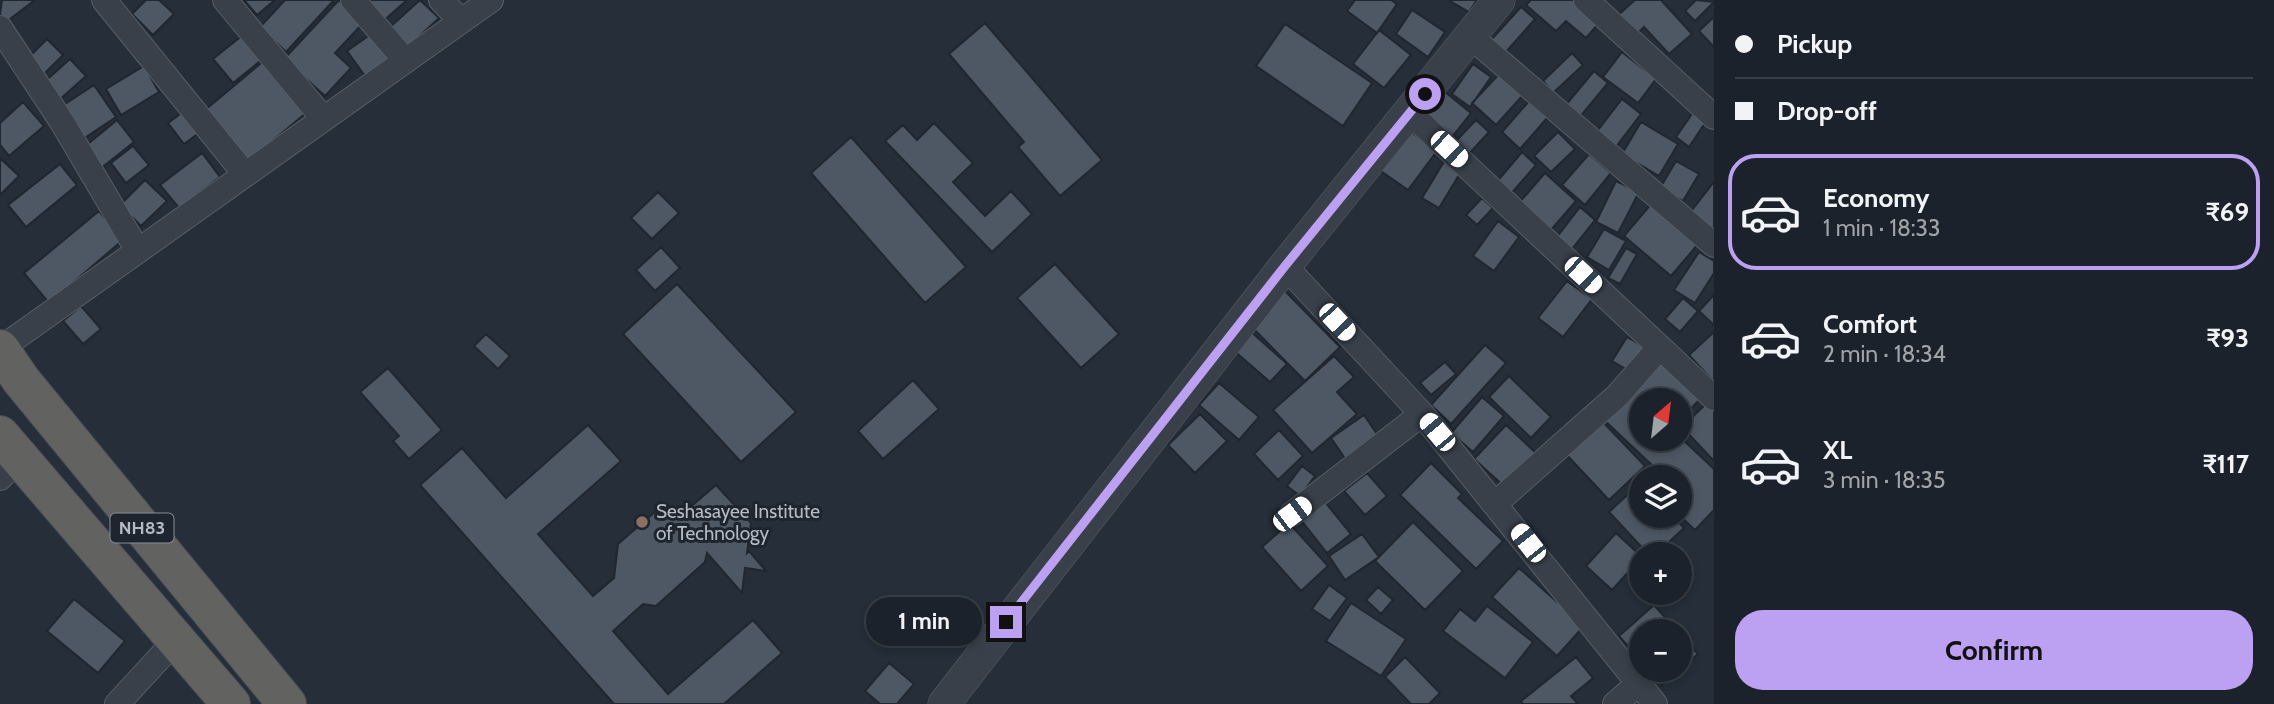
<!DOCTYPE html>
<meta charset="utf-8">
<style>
body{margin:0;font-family:Cabin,sans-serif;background:#292f37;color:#f1f3f6;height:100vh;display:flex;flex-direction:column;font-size:26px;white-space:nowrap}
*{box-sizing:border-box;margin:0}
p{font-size:23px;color:#a0a4a9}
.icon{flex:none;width:38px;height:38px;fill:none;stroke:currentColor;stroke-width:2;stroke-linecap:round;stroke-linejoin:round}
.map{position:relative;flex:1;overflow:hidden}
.sheet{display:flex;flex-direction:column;background:#1c222b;width:560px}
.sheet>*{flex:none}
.banner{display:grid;align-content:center;height:154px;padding:0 21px;background:#1c222b}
.needle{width:46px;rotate:28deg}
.tools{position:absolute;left:1629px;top:388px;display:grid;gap:14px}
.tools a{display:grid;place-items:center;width:63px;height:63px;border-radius:50%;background:#1c222b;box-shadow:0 4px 10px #0003,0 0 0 2px #3a3f47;font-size:35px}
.end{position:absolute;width:32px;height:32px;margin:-16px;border:9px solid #bca0f2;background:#111;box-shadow:0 0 0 4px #111}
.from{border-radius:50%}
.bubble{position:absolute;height:49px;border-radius:24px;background:#1c222b;box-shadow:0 4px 10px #0003,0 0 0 2px #3a3f47;font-size:23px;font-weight:700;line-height:49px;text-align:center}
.car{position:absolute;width:21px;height:42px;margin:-21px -10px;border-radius:9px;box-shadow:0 0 5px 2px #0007;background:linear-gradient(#fff 24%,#345 0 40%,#fff 0 76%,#345 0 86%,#fff 0)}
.banner b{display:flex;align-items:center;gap:24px;height:66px;font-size:26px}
.banner b+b{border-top:2px solid #3a3f47}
.banner i{width:18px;height:18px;background:#f1f3f6}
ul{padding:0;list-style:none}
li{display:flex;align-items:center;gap:21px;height:116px;margin:0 14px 10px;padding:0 7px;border:4px solid transparent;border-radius:28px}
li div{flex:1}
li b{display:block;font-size:26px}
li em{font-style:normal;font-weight:700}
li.on{border-color:#bca0f2}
li>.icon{width:63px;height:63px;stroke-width:1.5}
.action{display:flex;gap:14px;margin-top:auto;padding:14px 21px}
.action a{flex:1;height:80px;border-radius:28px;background:#bca0f2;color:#111;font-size:28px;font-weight:700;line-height:80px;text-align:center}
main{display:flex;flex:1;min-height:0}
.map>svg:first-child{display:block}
.building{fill:#4e5864;stroke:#202730;stroke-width:2}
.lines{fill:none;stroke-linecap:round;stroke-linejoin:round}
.minor-casing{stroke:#575e67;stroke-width:26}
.tertiary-casing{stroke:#575e67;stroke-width:33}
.trunk-casing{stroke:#444b54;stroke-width:40}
.minor{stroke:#394049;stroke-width:24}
.tertiary{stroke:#394049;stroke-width:32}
.trunk{stroke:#626260;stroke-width:38}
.route{stroke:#bca0f2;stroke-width:9}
.education-dot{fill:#8d6e63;stroke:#1e252e;stroke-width:2.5}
.labels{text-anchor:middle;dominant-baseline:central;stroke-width:6;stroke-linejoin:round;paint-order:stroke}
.shield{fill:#1e252e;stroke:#878e98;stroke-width:2}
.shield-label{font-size:18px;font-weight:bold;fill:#b4bbc5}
.poi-label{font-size:19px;fill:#b4bbc5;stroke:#1e252e;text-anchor:start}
</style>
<main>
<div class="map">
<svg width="1714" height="704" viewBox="0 0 1714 704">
<rect width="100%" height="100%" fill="#252e39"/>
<path class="building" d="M2,0h33l-29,22 -6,-8z
M146,0h13l15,14 -21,21 -21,-21z
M244,0h31l-18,15z
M285,0h49l-48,52 -26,-25z
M339,0l26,21 -30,32 16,15 -26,28 -41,-37z
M368,0h39l-27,24z
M420,0l19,18 -31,29 -18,-20z
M1355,0h36l6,4 -20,29 -30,-22z
M1448,0h29l-8,12z
M1531,0h43l25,23 -13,15 -20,-17 -10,10 -30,-26z
M1635,0h26l31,34 -23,20 -25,-27 -9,9 -18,-20z
M1696,0l18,2 -19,19 -10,-10z
M1521,7l14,12 -30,34 -14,-13z
M1412,10l33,22 -17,25 -32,-23z
M1714,17v30l-15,-16z
M985,23l117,137 -42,36 -42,-49 6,-5 -75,-88z
M1285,24l87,59 -29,43 -87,-60z
M1379,30l32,25 -27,33 -31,-24z
M374,32l18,24 -27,20 -18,-25z
M244,34l20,24 -31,25 -20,-24z
M47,39l16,16 -23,23 -16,-16z
M1622,52l34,27 -18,24 -35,-26z
M1572,53l11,12 -30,28 -10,-12z
M70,59l16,17 -28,25 -16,-17z
M266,59l40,54 -64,53 -43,-51z
M1473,64l18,13 -21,30 -18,-13z
M144,66l15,26 -38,23 -15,-26z
M1594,71l14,12 -29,35 -14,-12z
M1501,72l23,22 -28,31 -24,-22z
M94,85l22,32 -36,24 -21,-33z
M1445,92l26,21 -19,24 -27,-21z
M1622,99l19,15 -26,34 -20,-14z
M1530,100l18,17 -28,32 -18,-17z
M23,102l21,24 -35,30 -9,-11v-22z
M1694,111l13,9 -18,27 -13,-10z
M183,112l16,21 -15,11 -16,-21z
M117,120l17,22 -34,27 -17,-21z
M1476,120l13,12 -22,24 -13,-13z
M1641,122l37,22 -19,32 -37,-22z
M934,123l39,40 -20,19 32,34 26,-25 21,23 -40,38 -107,-111 18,-16 14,15z
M1407,129l30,22 -29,39 -30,-21z
M1558,132l17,17 -24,23 -17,-16z
M851,137l115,130 -41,36 -114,-130z
M133,146l16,19 -23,18 -15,-20z
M1522,152l14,13 -27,31 -14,-12z
M202,153l18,24 -41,31 -19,-23z
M1589,154l22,19 -26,32 -23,-20z
M0,158l19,18 -19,19z
M1445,160l17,10 -23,38 -17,-10z
M1676,161l23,13 -16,27 -23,-13z
M60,164l17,21 -51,42 -18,-22z
M1545,173l31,28 -26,30 -32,-27z
M145,180l22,21 -26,25 -21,-21z
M1616,181l23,11 -21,41 -22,-11z
M1713,183h1v50l-25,-19z
M658,192l21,21 -27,26 -21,-21z
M1482,198l11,10 -16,17 -11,-10z
M1652,203l47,40 -28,33 -47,-40z
M1580,207l15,13 -23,29 -15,-12z
M99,211l24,29 -74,63 -25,-30z
M1498,221l21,16 -25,34 -21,-15z
M1604,229l22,12 -17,29 -22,-13z
M661,247l19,21 -25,23 -19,-21z
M1626,248l11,6 -17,30 -12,-6z
M1699,252l15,9v12l-19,30 -21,-13z
M1055,264l64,70 -38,34 -64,-70z
M1567,281l25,18 -29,38 -25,-19z
M677,284l119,128 -55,50 -118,-128z
M1281,287l59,60 -35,34 -59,-60z
M1714,295v30l-15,-14z
M1683,298l15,13 -18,21 -15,-13z
M81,306l20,23 -18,15 -20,-23z
M1248,329l39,35 -17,18 -39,-34z
M1714,332v48l-1,1 -24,-26z
M486,334l24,22 -12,13 -24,-23z
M1627,337l19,11 -15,24 -19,-11z
M1485,345l21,18 -55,61 -20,-19z
M1334,356l20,21 -17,15 20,22 -45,39 -39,-43z
M1662,358l41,38 -23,24v-19h-38v38l38,-2 34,32v41l-19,20 -15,-14v-38h-37l10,-12 -50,-47z
M1445,362l11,12 -25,21 -11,-12z
M388,368l54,62 -33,29 -16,-18 6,-5 -39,-44z
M1509,376l42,41 -20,21 -42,-41z
M913,380l26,29 -56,50 -25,-28z
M1219,383l40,34 -20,23 -40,-35z
M1482,397l22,19 -31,36 -22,-19z
M1709,401l5,6v54l-32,-34z
M1200,414l27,27 -32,32 -27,-28z
M1364,415l15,22 -33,23 -15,-22z
M1599,418l46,48 -36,34 -45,-48z
M588,425l33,36 -83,73 55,62 21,-18 4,-34 38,-33 35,4 -4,-5 29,-25 35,38 -4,30 2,-2 17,20 -21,-3 -3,25 -35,-40 -2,9 -49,44 -13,-2 -30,27 55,63 85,-74 29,33 -58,51h-110l-194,-219 42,-37 44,50z
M1506,425l30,28 -31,34 -31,-28z
M1279,430l24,26 -25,24 -24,-26z
M1431,463l31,31 -4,4 45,43 -27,28 -76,-74z
M1302,466l13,10 -15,20 -13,-10z
M1367,473l20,23 -22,19 -21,-24z
M1641,482l1,34h31l11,12 -29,27h-6l-40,-43z
M1325,502l26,32 -24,19 -26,-33z
M1413,522l50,49 -38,39 -50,-49z
M1289,523l39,43 -27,25 -39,-44z
M1616,533l26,24 -30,33 -26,-24z
M1362,534l17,23 -34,23 -16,-24z
M1519,568l65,58 -27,30 -65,-59z
M1329,585l18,13 -17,23 -18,-12z
M1378,587l15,13 -12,14 -15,-14z
M74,599l51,42 -27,32 -51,-42z
M1351,603l55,36 -25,37 -55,-35z
M1654,605l24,27h-36v30l-23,-26z
M1487,606l46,36 -28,36 -62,-47 17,-22 15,12z
M1680,634l18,20 -18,16z
M1405,657l35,36 -11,11h-18l-26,-27z
M1576,657l17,21 -22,18 7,8h-55l-2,-3z
M889,663l25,21 -17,20h-17l-15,-13z
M1649,670h30l-17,15z"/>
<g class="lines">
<g class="minor-casing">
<path id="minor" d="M104,0l141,174
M225,0l97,117
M353,0l52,60
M441,0l20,21
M1586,0l128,117
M0,28l62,94 76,129
M1470,36l244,209
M1410,113l304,285
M1285,266l137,148 233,290
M0,349l491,-349
M0,478l19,-20
M1496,503l121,-107 42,-48
M1292,514l130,-100
M117,704l59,-64
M1615,704l24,-21"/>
</g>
<g class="tertiary-casing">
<path id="tertiary" d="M944,704l341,-438 214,-266"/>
</g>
<g class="trunk-casing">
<path id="trunk" d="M0,349l21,31 266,324
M0,435l231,269"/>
</g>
<use href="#minor" class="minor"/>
<use href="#tertiary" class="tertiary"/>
<use href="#trunk" class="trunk"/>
</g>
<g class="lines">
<path class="route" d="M1006,622l279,-356 140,-172"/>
</g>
<circle class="education-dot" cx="642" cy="522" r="7"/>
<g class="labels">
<rect class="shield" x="110.5" y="513.5" width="63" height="29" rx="5"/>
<g class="shield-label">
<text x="142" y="528">NH83</text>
</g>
<g class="poi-label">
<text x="656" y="511">Seshasayee Institute<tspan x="656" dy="22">of Technology</tspan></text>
</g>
</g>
</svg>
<div class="tools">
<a><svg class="needle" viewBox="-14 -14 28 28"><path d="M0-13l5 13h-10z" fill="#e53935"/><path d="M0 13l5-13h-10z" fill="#a0a4a9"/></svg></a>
<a><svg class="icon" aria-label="layers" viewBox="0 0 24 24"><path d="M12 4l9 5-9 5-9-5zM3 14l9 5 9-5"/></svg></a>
<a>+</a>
<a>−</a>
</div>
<i class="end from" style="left:1425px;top:94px"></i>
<i class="end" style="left:1006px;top:622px"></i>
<div class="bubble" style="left:866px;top:597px;width:116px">1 min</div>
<i class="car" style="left:1449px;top:149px;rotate:133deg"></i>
<i class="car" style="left:1583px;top:275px;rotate:133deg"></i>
<i class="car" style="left:1337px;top:322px;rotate:137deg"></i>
<i class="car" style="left:1437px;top:432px;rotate:320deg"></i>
<i class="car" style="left:1292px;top:514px;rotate:53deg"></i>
<i class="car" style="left:1528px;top:543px;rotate:322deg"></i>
</div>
<section class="sheet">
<div class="banner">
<b><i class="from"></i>Pickup</b>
<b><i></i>Drop-off</b>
</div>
<ul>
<li class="on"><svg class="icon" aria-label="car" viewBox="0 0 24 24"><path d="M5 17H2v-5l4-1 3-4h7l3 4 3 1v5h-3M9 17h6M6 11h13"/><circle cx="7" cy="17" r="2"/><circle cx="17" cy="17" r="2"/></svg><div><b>Economy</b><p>1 min · 18:33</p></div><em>₹69</em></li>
<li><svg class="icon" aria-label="car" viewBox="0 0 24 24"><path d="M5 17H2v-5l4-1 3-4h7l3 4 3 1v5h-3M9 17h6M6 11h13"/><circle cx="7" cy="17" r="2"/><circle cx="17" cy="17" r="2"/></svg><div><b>Comfort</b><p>2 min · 18:34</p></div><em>₹93</em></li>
<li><svg class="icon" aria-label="car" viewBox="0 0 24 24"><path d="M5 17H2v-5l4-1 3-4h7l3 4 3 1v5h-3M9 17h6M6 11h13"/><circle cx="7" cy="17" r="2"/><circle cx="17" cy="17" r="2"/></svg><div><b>XL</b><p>3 min · 18:35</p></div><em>₹117</em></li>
</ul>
<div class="action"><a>Confirm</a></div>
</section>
</main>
